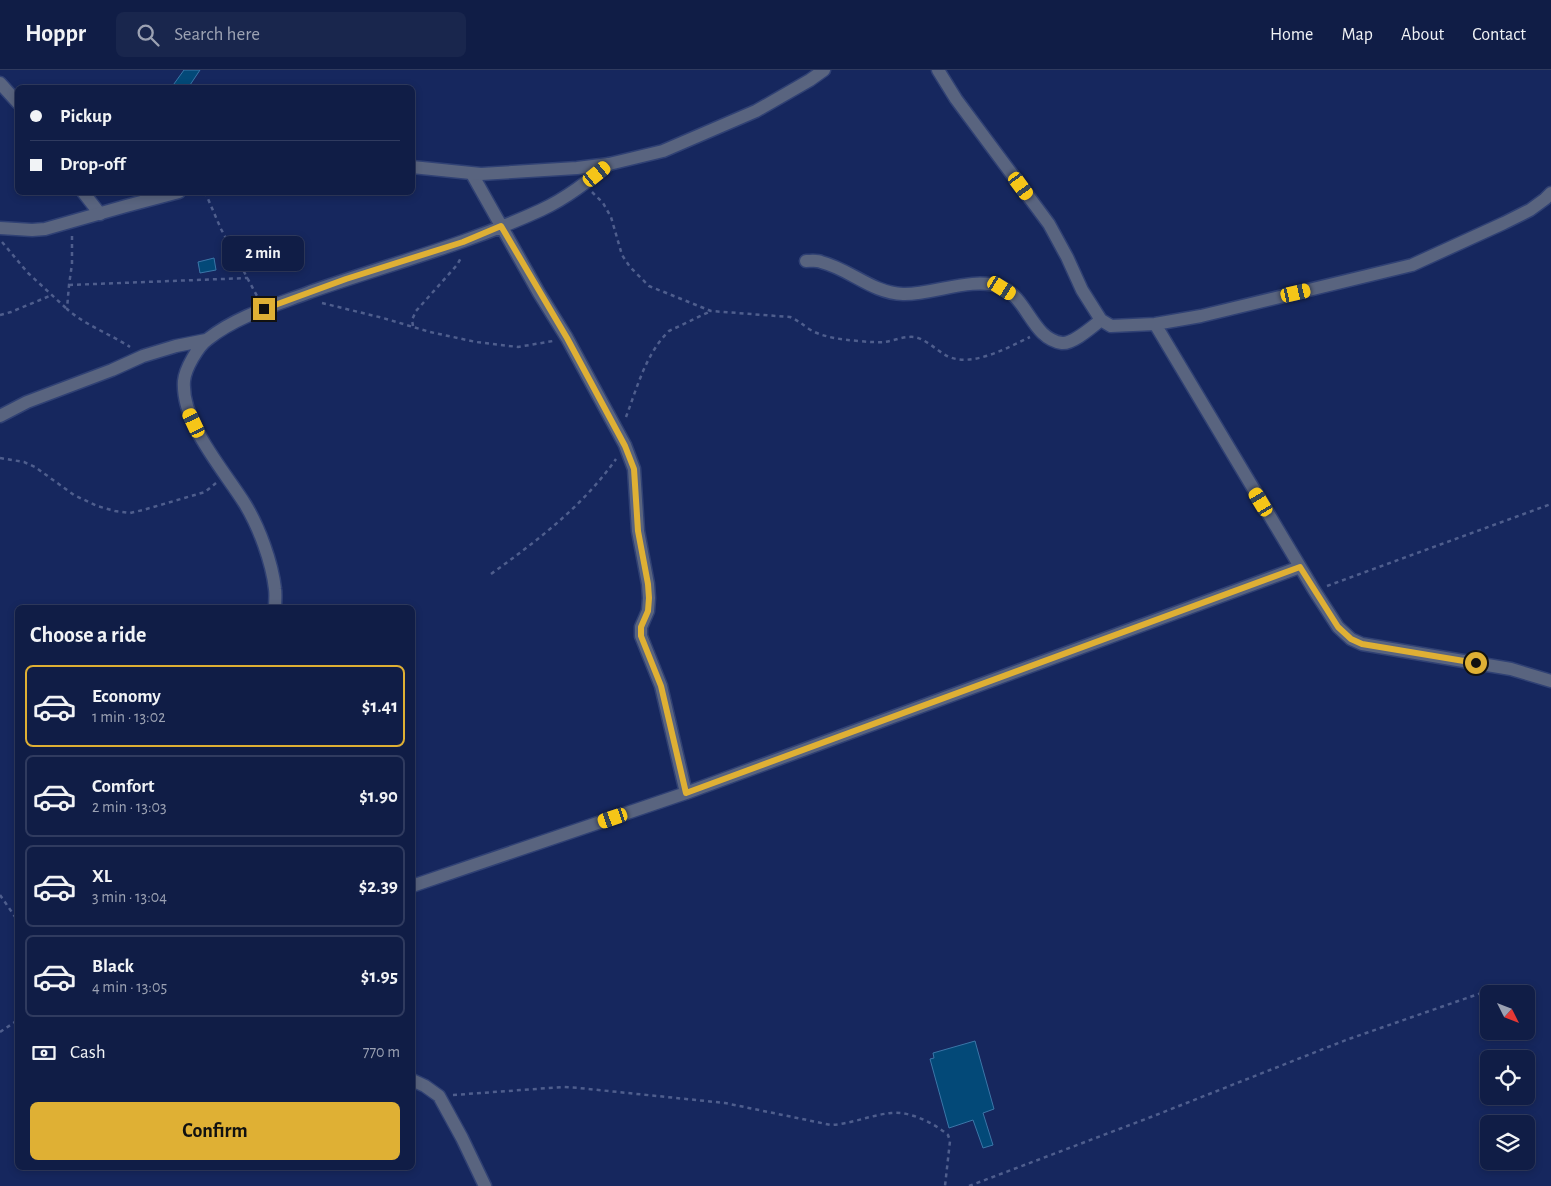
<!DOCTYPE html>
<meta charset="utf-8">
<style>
body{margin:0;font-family:"Alegreya Sans",sans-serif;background:#19264d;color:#f1f3f6;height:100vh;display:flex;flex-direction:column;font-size:19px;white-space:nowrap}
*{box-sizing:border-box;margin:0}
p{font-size:16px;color:#9ca2b3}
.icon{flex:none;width:28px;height:28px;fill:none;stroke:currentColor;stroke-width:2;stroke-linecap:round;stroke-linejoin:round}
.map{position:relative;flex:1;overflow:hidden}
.panel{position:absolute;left:15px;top:535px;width:400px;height:565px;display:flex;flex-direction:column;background:#101d46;border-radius:8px;box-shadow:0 2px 8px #0003,0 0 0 1px #303b5f}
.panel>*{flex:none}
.top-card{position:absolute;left:15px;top:15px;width:400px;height:110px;border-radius:8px;box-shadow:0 2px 8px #0003,0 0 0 1px #303b5f;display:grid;align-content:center;height:110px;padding:0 15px;background:#101d46}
.needle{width:32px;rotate:132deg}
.controls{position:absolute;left:1480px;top:915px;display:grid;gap:10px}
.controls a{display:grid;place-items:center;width:55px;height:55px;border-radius:8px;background:#101d46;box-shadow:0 2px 8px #0003,0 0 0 1px #303b5f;font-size:25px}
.end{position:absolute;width:22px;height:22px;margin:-11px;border:6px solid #dfb034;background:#111;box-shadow:0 0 0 2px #111}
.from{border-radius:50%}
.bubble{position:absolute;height:35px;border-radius:8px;background:#101d46;box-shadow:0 2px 8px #0003,0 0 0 1px #303b5f;font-size:16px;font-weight:700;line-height:35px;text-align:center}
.car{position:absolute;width:15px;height:30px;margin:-15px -8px;border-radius:6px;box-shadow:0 0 4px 1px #0007;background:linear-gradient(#f5c518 24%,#345 0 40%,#f5c518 0 76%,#345 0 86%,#f5c518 0)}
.top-card b{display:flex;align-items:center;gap:18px;height:48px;font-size:19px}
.top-card b+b{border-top:1px solid #303b5f}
.top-card i{width:12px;height:12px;background:#f1f3f6}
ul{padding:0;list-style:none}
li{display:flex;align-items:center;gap:15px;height:82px;margin:0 10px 8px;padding:0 5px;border:2px solid #303b5f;border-radius:8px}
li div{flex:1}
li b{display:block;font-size:19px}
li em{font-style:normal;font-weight:700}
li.selected{border-color:#dfb034}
li>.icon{width:45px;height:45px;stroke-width:1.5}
h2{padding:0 15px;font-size:22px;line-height:60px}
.pay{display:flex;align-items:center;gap:12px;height:55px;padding:0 15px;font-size:19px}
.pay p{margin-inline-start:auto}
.action{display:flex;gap:10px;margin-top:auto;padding:10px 15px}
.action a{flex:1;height:58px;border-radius:8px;background:#dfb034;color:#111;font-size:20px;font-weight:700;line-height:58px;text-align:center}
header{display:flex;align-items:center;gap:30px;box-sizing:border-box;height:70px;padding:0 25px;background:#101d46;border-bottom:1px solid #303b5f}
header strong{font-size:24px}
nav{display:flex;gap:28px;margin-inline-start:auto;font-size:18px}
.search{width:350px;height:45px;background:#19264d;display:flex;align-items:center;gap:12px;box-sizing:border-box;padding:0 18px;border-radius:8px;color:#9ca2b3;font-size:19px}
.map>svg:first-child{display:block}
.building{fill:#034978;stroke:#3b76a8}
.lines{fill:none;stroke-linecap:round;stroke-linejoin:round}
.minor-casing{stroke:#304174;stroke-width:15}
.tertiary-casing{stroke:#304174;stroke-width:15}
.path{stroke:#4f5e8d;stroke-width:2.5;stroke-dasharray:4 4;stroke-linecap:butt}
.minor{stroke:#59647f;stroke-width:12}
.tertiary{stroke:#59647f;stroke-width:12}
.route{stroke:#dfb034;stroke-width:6}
</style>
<header>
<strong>Hoppr</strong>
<div class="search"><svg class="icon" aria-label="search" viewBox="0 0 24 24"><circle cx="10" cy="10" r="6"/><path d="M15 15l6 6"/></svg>Search here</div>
<nav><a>Home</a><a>Map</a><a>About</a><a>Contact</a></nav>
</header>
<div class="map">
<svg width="1551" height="1116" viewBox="0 0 1551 1116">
<rect width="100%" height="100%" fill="#16275e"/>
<path class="building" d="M184,0h16l-12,18h-17z
M214,188l2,12 -16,3 -2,-11z
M975,971l19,68 -11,4 10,32 -10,3 -10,-28 -24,8 -19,-69 4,-1 -1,-5z"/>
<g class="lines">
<g class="minor-casing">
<path id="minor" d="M938,0l18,29 93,125 18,33 15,33 19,30 10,6 44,-2 46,-8 211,-51 92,-42 26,-13 15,-11 6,-6
M0,13l18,20
M472,104l67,119 28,45 58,107 9,24 4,62 10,53 1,14 -1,13 -7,16v9l20,50 25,107
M83,122l17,22
M806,191c5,0 11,-1 15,1 29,7 51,31 82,32 30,1 69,-18 98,-7 27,11 31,52 61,56 11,1 30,-16 39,-23
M1155,254l159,266 24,37 13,12 11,5 149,25 40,12
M0,346l27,-14 85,-32 31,-14 33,-10 30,-6
M275,538c0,-7 1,-13 0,-19 -3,-27 -16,-62 -30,-85 -21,-34 -64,-81 -61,-123 1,-12 14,-35 24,-42 29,-23 68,-34 102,-47 77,-27 157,-48 231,-82 26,-12 47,-29 68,-46
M412,816l274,-93 614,-226
M412,1010l13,6 14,10 23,42 23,48"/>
</g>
<g class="tertiary-casing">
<path id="tertiary" d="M412,97l69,7 96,-6 32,-4 54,-13 93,-40 54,-31 14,-10
M0,158l32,2 13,-1 81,-23 53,-14"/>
</g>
<path class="path" d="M205,122l16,37 36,67
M592,122l11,11 8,14 11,38 8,12 19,19 62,25 79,6c7,3 12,7 19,12 8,5 16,7 25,9 12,2 39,5 50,4 10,-1 19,-6 30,-5 12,2 22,13 33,19 25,12 60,-8 83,-19
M72,166v28l-3,21 -2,24c18,16 43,25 63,38
M2,172l26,31 39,36
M69,215l179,-7
M322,233l61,15 47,14 46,10 42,5 35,-6
M0,245l11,-3 41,-17
M413,256l-1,-6 4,-9 41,-46 5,-9
M626,347c11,-29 20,-64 43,-86l42,-20
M0,388l24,4 11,5 39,28 23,11 18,5 15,2 13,-3 62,-18 11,-9
M491,504c47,-34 91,-67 125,-115
M1327,516l224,-82
M0,825l18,26
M0,962l18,-12
M453,1025l110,-8 16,1 146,15 106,22c20,-1 40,-10 60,-12 19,-2 43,10 57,22l2,6 -5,45
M969,1116l182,-69 195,-77 144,-50"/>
<use href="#minor" class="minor"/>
<use href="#tertiary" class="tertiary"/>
</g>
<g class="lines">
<path class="route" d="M264,239l82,-30 117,-37 38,-16 66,112 58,108 9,23 4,62 10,53 1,14 -1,13 -7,16v9l20,50 25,107 614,-226 38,60 13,12 11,5 114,19"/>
</g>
</svg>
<div class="controls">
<a><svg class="needle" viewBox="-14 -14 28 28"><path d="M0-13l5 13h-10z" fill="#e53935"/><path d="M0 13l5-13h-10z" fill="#9ca2b3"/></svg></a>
<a><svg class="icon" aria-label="locate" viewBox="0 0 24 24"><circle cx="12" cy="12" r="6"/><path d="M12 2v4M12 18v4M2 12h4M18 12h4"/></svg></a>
<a><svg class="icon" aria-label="layers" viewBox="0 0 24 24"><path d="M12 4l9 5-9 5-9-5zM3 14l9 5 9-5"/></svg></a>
</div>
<i class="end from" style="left:1476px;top:593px"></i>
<i class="end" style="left:264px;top:239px"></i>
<div class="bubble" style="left:222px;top:166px;width:82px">2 min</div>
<i class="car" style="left:597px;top:104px;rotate:51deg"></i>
<i class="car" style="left:1021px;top:116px;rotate:144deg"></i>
<i class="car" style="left:1002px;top:218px;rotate:122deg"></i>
<i class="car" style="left:1296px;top:223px;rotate:77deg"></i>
<i class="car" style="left:194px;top:353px;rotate:335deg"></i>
<i class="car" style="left:1261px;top:432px;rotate:329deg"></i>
<i class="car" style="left:613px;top:748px;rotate:251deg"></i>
<div class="top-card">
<b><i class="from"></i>Pickup</b>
<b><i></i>Drop-off</b>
</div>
<section class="panel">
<h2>Choose a ride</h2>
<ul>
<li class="selected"><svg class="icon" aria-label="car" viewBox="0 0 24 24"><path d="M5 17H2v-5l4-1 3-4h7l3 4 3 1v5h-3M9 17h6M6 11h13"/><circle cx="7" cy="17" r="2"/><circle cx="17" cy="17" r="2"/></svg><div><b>Economy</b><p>1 min · 13:02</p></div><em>$1.41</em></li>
<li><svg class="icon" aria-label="car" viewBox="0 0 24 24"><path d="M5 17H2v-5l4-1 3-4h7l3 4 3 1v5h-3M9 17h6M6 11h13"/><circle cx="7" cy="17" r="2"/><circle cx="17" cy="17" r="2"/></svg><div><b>Comfort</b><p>2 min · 13:03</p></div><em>$1.90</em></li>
<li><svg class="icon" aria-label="car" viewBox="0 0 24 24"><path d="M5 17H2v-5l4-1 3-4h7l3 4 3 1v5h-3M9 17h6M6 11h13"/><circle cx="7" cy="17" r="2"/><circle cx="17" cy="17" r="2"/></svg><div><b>XL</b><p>3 min · 13:04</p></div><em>$2.39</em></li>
<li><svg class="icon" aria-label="car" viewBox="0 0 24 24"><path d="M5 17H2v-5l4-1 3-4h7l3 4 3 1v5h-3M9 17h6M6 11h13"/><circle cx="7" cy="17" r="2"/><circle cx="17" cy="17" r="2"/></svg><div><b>Black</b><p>4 min · 13:05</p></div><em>$1.95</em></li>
</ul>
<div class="pay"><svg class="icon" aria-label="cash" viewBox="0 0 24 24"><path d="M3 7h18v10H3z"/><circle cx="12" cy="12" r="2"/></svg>Cash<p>770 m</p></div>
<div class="action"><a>Confirm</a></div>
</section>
</div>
